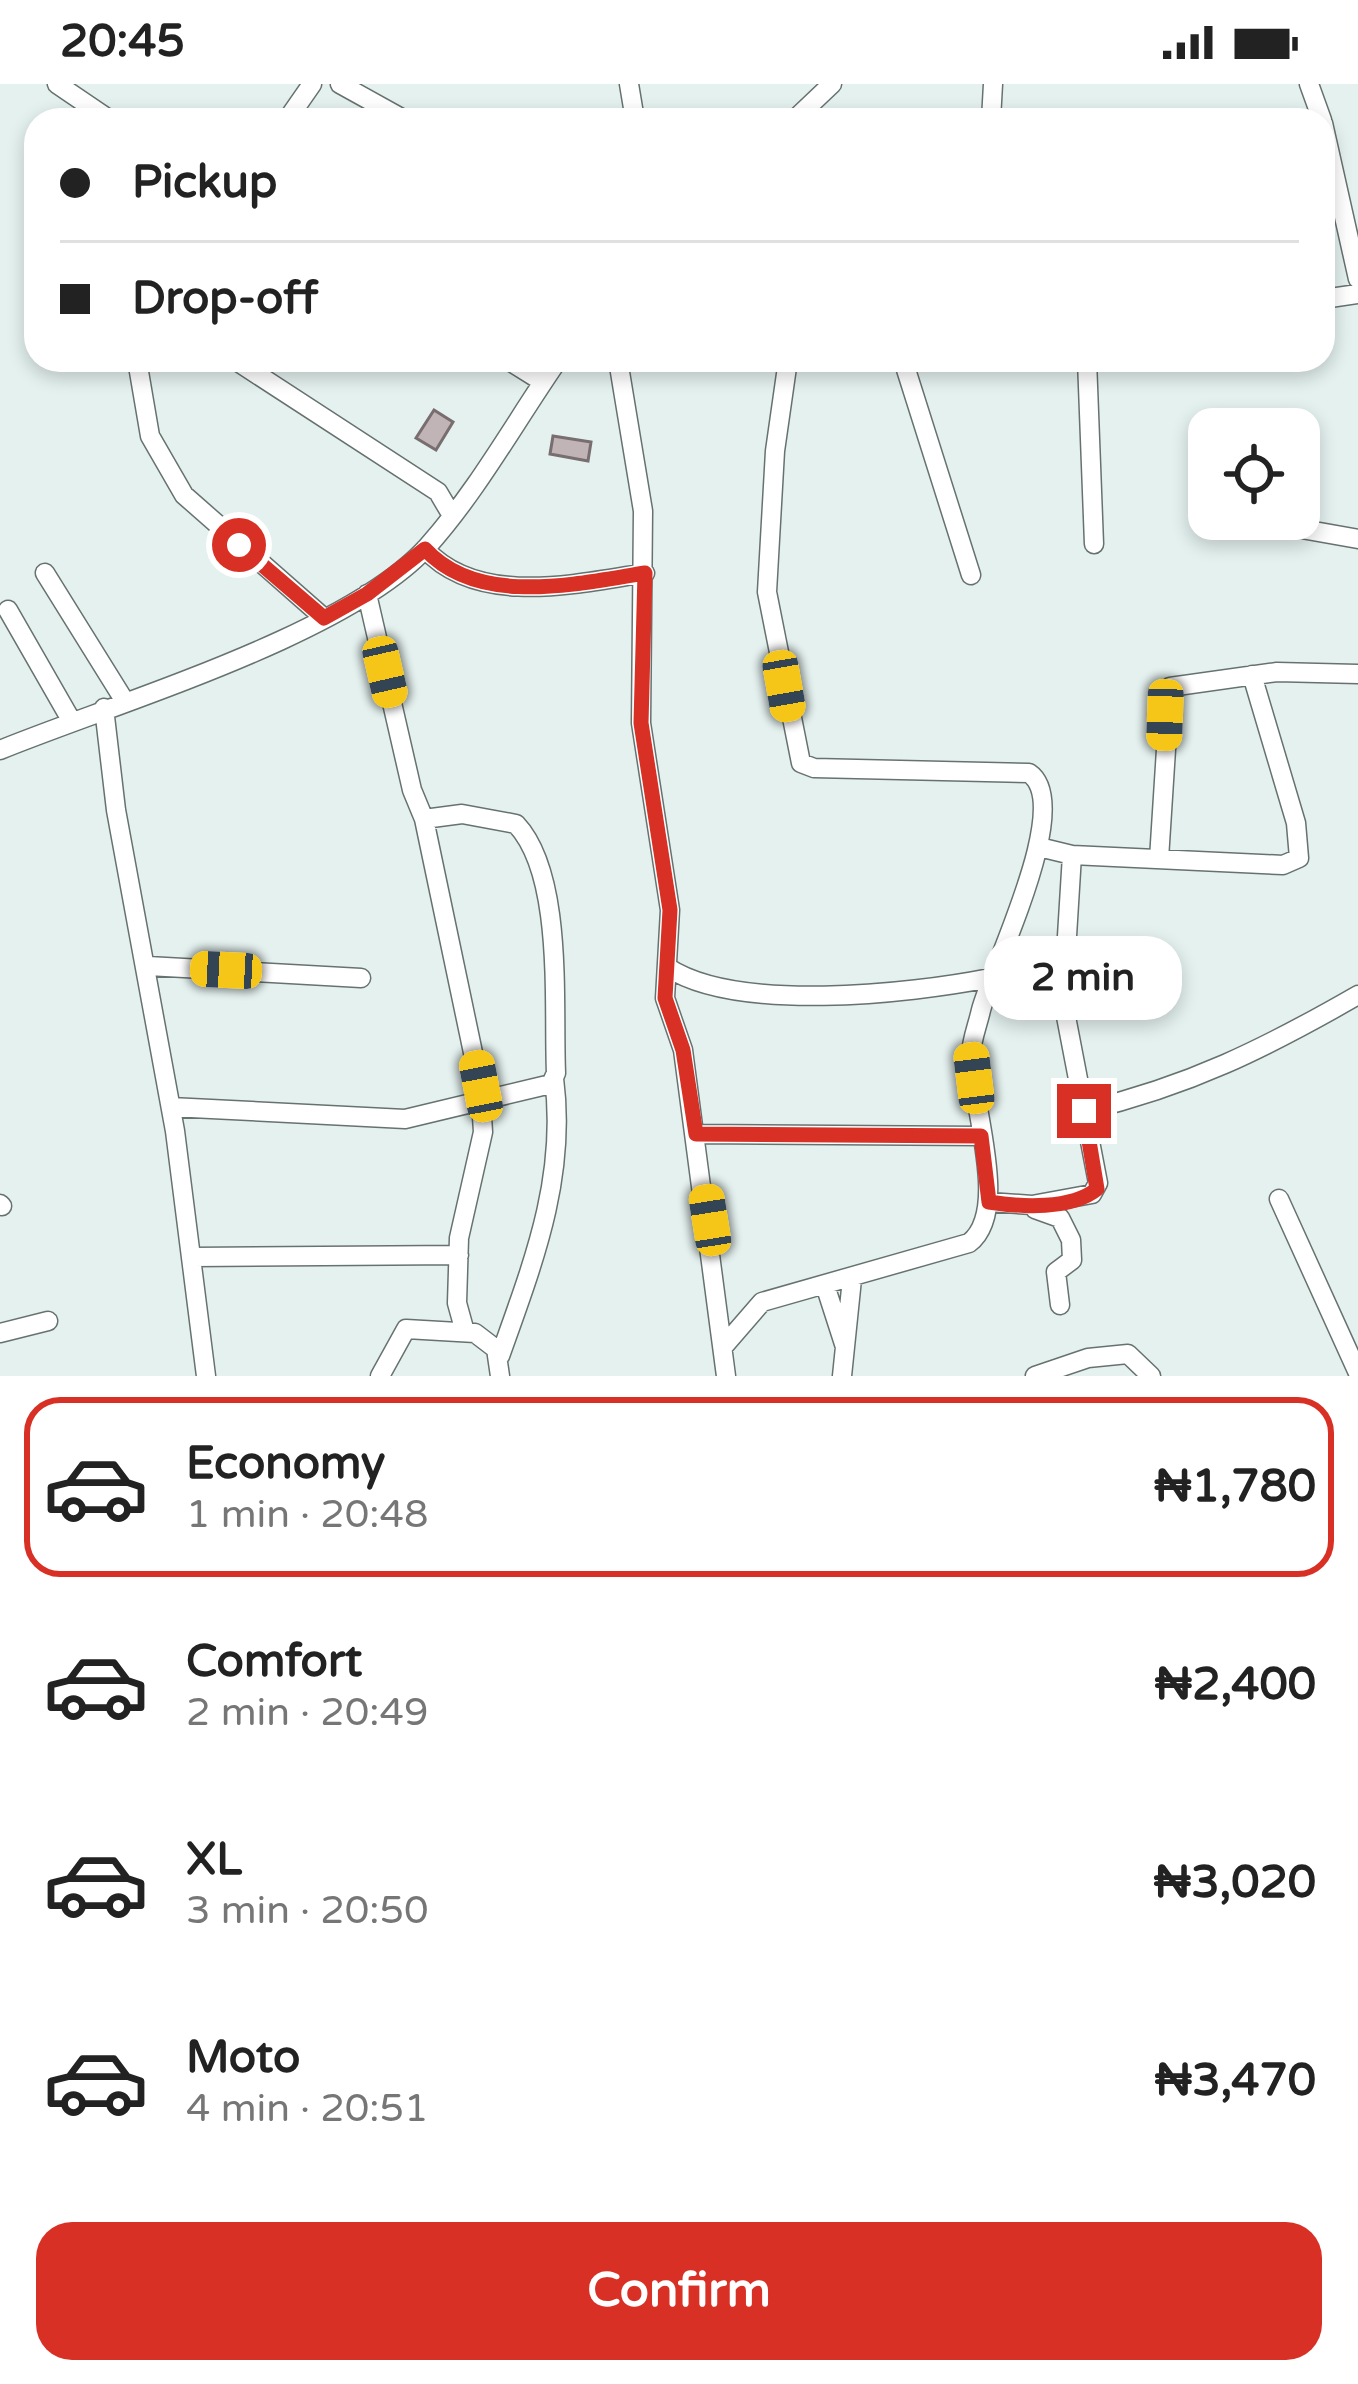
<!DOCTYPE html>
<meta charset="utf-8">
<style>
body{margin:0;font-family:"Varela Round",sans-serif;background:#f2f2f2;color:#222;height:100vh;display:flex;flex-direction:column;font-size:45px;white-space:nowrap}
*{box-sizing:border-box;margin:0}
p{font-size:39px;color:#767676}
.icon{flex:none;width:66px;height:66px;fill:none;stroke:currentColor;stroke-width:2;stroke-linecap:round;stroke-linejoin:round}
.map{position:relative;height:1292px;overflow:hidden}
.sheet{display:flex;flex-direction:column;background:#fff;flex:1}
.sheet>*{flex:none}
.top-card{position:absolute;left:24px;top:24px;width:1311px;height:264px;border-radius:36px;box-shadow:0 6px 18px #0003;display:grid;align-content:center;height:264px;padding:0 36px;background:#fff}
.tools{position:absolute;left:1188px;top:324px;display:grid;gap:24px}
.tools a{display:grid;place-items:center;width:132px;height:132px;border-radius:24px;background:#fff;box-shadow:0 6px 18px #0003;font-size:60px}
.end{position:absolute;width:54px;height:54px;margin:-27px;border:15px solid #d93025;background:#fff;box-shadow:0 0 0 6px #fff}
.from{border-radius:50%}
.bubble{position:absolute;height:84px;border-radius:36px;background:#fff;box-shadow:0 6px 18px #0003;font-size:39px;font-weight:700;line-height:84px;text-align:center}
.car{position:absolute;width:36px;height:72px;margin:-36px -18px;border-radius:15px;box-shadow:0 0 9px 3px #0007;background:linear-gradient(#f5c518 24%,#345 0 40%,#f5c518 0 76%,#345 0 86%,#f5c518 0)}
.top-card b{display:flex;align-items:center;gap:42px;height:114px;font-size:45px}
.top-card b+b{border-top:3px solid #e0e0e0}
.top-card i{width:30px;height:30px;background:#222}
ul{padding:21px 0 0;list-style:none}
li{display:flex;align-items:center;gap:36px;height:180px;margin:0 24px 18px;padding:0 12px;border:6px solid transparent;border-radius:36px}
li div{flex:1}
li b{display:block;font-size:45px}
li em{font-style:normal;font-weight:700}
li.selected{border-color:#d93025}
li>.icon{width:108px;height:108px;stroke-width:1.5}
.action{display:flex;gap:24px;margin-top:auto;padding:24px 36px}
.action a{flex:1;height:138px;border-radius:36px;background:#d93025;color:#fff;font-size:48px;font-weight:700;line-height:138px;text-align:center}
.status{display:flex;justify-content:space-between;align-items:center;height:84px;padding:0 60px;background:#fff;direction:ltr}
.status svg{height:33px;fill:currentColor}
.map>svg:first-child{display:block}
.building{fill:#c0b4b6;stroke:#786d6f;stroke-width:3}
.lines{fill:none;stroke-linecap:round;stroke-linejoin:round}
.street-casing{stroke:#667270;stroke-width:21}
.street{stroke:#fff;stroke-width:18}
.route{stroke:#d93025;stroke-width:15}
</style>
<div class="status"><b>20:45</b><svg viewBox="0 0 49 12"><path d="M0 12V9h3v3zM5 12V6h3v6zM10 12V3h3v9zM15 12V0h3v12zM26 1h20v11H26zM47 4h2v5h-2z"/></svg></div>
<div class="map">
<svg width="1358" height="1292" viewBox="0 0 1358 1292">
<rect width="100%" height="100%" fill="#e4f1ef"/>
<path class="building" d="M434,326l19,12 -17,28 -20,-12z
M553,352l38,6 -3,19 -38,-7z"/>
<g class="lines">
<g class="street-casing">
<path id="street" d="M57,0l53,36
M340,0l65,36
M629,0l6,36
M1309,0l13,36
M287,36l25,-36
M794,36l38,-36
M991,36l2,-36
M1323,39l35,156
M1323,215l35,-5
M137,276l13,76 34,59 140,123
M235,276l203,132 13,22
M508,276l35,22
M618,276l25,151 -2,212 29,187 -5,88 18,52 43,326
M903,276l68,215
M1087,276l7,184
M1246,435l112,20
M425,465c53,58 151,35 220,24
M45,489l79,127
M367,510l45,196 12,29 56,267 3,46 -24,106 -2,65 8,29
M8,526l63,110
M104,624l12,102 59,321 31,245
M0,666c115,-47 347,-115 427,-203 51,-57 88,-125 131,-187
M1072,771l211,10 16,-7 -3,-35 -44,-148
M1159,775l11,-172 107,-15 81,2
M148,882l213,12
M667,883c69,46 242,27 323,11
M171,1023l234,12 146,-35 5,-11c-3,-68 8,-198 -40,-249l-54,-10 -38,5
M1084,1027c105,-25 180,-62 274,-116
M696,1050l285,2
M1279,1115l79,174
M989,1118l43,3 60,-11 6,-11 -35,-182 9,-146 -33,-8
M0,1120l2,2
M1035,1125l25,9 11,22 1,20 -16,12 4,33
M193,1173l266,-2
M825,1201l20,62
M0,1249l48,-12
M723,1263l39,-45 207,-59c42,-32 2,-139 2,-188 0,-14 7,-31 10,-45 11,-43 94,-206 48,-237l-215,-5 -13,-5 -34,-171 8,-141 13,-91
M500,1272c33,-93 67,-178 54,-278
M380,1292l26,-47 69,4 21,16 4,27
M842,1292l10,-97
M1035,1292l53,-18 40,-4 23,22"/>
</g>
<use href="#street" class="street"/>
</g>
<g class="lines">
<path class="route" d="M239,461l85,73 43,-24 58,-45c53,58 151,35 220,24l-4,150 29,187 -5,88 18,52 13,84 285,2 8,66c32,5 82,8 108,-13l-13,-78"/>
</g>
</svg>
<div class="tools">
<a><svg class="icon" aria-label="locate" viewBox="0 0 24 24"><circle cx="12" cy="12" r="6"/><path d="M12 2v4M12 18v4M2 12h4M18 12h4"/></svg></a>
</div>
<i class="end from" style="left:239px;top:461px"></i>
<i class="end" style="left:1084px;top:1027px"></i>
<div class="bubble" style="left:984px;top:852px;width:198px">2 min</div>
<i class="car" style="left:385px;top:588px;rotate:167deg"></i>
<i class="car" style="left:784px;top:602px;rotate:170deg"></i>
<i class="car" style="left:1165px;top:631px;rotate:182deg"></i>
<i class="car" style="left:226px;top:886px;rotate:273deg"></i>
<i class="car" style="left:974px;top:994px;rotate:353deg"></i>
<i class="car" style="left:481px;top:1002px;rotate:349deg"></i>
<i class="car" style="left:710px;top:1136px;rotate:351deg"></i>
<div class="top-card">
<b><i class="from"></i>Pickup</b>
<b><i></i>Drop-off</b>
</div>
</div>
<section class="sheet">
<ul>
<li class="selected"><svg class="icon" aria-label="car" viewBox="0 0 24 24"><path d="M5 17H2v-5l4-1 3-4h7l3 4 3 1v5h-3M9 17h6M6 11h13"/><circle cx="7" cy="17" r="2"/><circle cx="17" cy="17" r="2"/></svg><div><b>Economy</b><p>1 min · 20:48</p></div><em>₦1,780</em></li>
<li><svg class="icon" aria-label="car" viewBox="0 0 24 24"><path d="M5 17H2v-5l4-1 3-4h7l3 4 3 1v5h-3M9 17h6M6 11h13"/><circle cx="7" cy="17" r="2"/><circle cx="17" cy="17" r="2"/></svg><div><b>Comfort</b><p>2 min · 20:49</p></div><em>₦2,400</em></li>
<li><svg class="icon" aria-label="car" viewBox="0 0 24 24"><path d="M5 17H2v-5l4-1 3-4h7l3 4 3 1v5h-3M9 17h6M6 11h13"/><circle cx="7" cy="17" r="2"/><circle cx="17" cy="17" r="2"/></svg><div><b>XL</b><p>3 min · 20:50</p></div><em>₦3,020</em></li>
<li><svg class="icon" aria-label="car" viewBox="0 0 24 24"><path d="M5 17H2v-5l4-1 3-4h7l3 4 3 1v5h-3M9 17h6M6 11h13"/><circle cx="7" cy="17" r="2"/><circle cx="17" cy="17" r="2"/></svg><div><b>Moto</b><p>4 min · 20:51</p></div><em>₦3,470</em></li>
</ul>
<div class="action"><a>Confirm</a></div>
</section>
